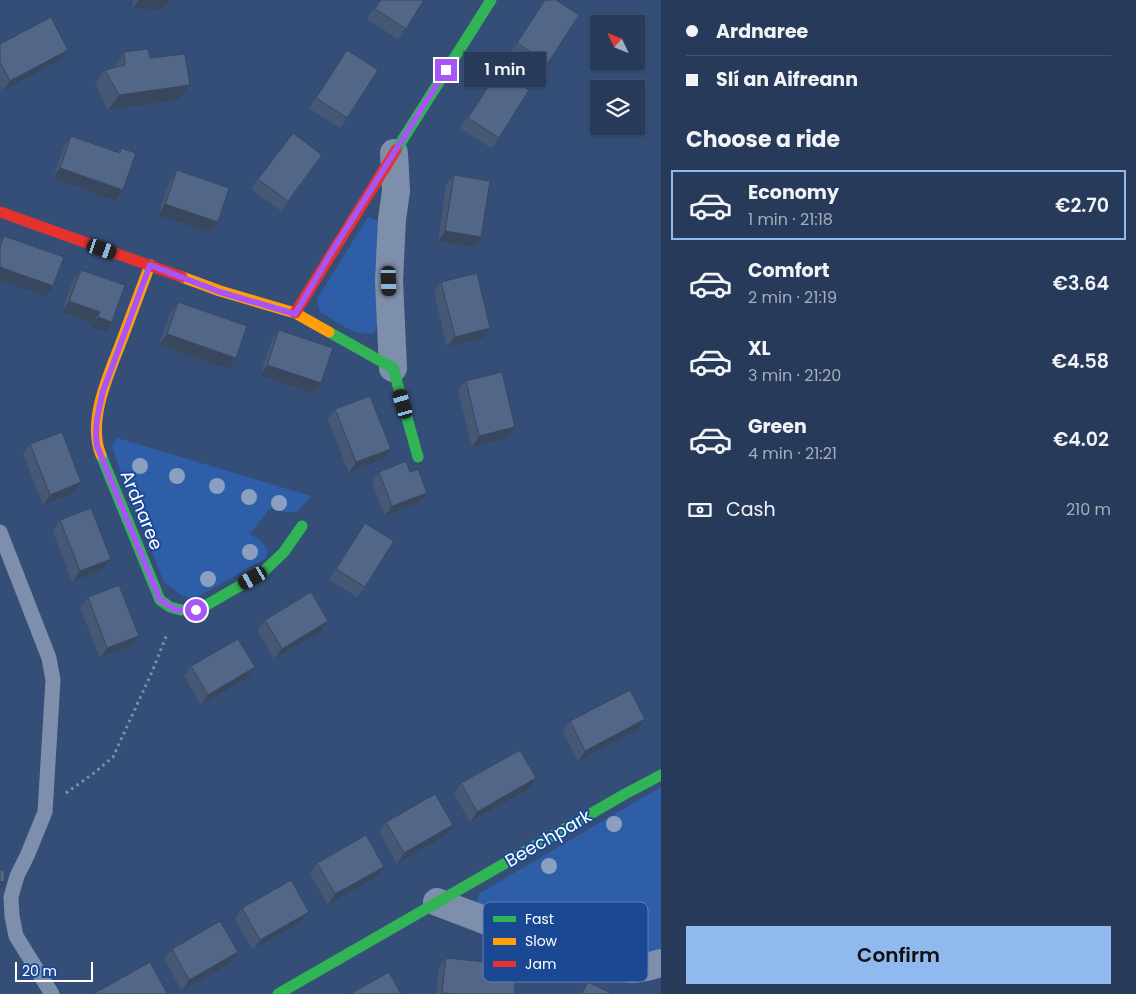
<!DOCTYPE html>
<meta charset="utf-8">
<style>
body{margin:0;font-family:Poppins,sans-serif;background:#304160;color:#f1f3f6;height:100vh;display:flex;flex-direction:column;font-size:19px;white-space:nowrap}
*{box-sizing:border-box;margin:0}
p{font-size:16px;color:#a5adbb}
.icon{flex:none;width:28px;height:28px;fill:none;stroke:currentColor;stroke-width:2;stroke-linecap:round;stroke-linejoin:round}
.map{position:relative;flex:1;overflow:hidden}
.details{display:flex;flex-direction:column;background:#283a5a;width:475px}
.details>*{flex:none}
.banner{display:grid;align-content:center;height:110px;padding:0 25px;background:#283a5a}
.needle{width:32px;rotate:313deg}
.tools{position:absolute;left:590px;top:15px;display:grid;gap:10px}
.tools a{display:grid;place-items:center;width:55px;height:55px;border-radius:0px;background:#283a5a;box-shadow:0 1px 4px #0004,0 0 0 1px #445470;font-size:25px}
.scale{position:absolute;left:15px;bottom:12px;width:78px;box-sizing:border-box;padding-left:5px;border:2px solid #fff;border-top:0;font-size:14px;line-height:18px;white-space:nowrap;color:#fff;-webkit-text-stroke:4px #1a4893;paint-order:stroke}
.end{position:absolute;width:22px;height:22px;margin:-11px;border:6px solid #a855f7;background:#fff;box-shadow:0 0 0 2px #fff}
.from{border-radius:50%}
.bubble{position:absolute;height:35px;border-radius:0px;background:#283a5a;box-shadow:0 1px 4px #0004,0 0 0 1px #445470;font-size:16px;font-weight:600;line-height:35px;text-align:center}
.car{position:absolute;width:15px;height:30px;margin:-15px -8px;border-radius:6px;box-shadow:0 0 4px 1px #0007;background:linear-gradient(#222 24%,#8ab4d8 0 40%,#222 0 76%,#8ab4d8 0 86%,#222 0)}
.banner b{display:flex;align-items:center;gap:18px;height:48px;font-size:19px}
.banner b+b{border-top:1px solid #445470}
.banner i{width:12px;height:12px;background:#f1f3f6}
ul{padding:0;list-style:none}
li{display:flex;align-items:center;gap:15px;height:70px;margin:0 10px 8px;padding:0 15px;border:2px solid transparent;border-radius:0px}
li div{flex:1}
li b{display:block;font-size:19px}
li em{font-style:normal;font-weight:600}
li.on{border-color:#90b9f0}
li>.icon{width:45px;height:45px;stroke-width:1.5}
h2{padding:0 25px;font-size:22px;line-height:60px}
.pay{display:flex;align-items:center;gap:12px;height:55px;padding:0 25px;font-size:19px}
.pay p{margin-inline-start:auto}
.primary-button{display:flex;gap:10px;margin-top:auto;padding:10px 25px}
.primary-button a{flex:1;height:58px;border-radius:0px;background:#90b9f0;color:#111;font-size:20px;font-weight:600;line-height:58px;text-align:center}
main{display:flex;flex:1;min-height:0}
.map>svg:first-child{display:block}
.green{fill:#2f5ea9}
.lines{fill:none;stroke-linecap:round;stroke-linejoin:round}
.path{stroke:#7e8fab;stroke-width:3;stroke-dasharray:2.5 4;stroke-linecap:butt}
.lane{stroke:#7e8fab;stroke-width:15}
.street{stroke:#7e8fab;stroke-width:28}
.fast{stroke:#30b455;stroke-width:11}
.slow{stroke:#ff9f0a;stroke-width:11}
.jam{stroke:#e5322d;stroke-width:11}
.tree{fill:#8b9fc0}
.wall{fill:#475874}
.shaded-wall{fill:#39475e}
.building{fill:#526687;stroke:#39475e}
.route{stroke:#a855f7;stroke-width:6}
.labels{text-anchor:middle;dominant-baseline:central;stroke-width:4;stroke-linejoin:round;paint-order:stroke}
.street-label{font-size:18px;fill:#fff;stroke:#1a4893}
.key{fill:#1a4893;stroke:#5f7fb3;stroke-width:1}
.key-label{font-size:14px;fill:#fff}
</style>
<main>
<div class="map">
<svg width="661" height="994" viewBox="0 0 661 994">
<rect width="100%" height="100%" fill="#354e78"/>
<path class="green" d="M368,217l11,4 3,4 -5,99 -3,9c-18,5 -39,-13 -54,-21l-3,-13z
M117,438l194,58 -14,16h-12l-15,-4 -20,26 12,8 6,9 -2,7 -72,41 -12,-3 -18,-14 -48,-123 -4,-13z
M661,787v166l-37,6 -146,-53 -1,-5 3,-8z"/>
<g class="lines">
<path class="path" d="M66,793l28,-20 19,-16 39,-85 15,-38"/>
<path class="lane" d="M0,532l49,126 4,22 -8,132 -18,44 -10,20 -6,21 1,19 4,20 36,58"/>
<path class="street" d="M393,368l-4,-87 3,-62 4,-28 -2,-38
M437,902l137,52 42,13 17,2 14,-2 14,-4"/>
<path class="fast" d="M396,150l95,-150
M329,332l64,36 25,89
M101,455l59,145 10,7 11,3h12l12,-4 57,-33 22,-21 18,-26
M278,994l347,-200 36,-19"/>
<path class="slow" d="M182,277l38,14 75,22 34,19
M101,455c-15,-36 10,-85 22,-118 9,-24 18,-48 27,-72"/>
<path class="jam" d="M0,212l182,65
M295,313l101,-163"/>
</g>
<g class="tree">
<circle cx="140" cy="466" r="8"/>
<circle cx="177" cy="476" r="8"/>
<circle cx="217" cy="486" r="8"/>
<circle cx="249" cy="497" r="8"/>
<circle cx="279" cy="503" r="8"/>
<circle cx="250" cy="552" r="8"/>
<circle cx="208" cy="579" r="8"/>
<circle cx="614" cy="824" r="8"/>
<circle cx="549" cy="866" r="8"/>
</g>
<path class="wall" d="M133,0h37l-7,10 -30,-2z
M380,0h44l-26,39 -31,-20z
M545,0l3,63 -7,11 -31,-20z
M0,44l68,6 -7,10 -58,31 -3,-5z
M347,50v68l-7,10 -31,-20z
M124,52l26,6 40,27 -11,15 -71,10 -13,-26 10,-14 9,-2z
M499,70v68l-8,10 -31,-20z
M71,136l47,17 3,-5 2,42 -7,11 -63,-23 11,-31z
M315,166l-34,45 -30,-22 7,-10z
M177,170l41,52 -8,11 -52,-18 12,-35z
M454,175l27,62 -7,10 -36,-5 8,-57z
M4,236l42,61 -46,-17v-38z
M81,270l31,52 -7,10 -14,-5 2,-4 -31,-11 11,-32z
M441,282l42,56 -36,9 -13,-55z
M178,302l51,67 -70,-24 11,-32z
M279,330l42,53 -7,11 -54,-19 12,-35z
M466,381l49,46 -7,11 -36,9 -14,-56z
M335,409l48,50 -34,14 -21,-53z
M30,444l51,38 -7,11 -31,12 -20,-51z
M379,472h31l17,21 -8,10 -34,13 -13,-34z
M60,520l51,39 -8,10 -31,13 -19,-51z
M365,523v64l-8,10 -28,-17z
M88,597l43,49 -31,12 -20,-50z
M265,620l56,12 -47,27 -17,-29z
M191,666l64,1 -8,11 -46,27 -17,-29z
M645,719l-7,11 -60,31 -15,-29 7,-11z
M536,778l-7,11 -59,33 -16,-28 7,-11z
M386,822l59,14 -48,28 -18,-32z
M317,863l59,14 -48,28 -18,-31z
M242,908l59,14 -48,28 -18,-31z
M172,949l66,3 -7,11 -49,28 -18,-32z
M446,958l68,36h-78l3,-26z
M588,982l25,12h-33z"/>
<path class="shaded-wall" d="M139,0h31l-7,10 -30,-2z
M68,50l-7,10 -58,31 7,-10z
M190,85l-11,15 -71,10 11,-15z
M60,168l63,22 -7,11 -63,-23z
M165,204l53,18 -8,11 -52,-18z
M445,231l36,6 -7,10 -36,-5z
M0,267l53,19 -7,11 -46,-17z
M69,301l31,11 -7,11 -31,-11z
M98,317l14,5 -7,10 -14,-5z
M490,328l-7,10 -36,9 8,-10z
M167,334l69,24 -7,11 -70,-24z
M267,365l54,18 -7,11 -54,-19z
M515,427l-7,11 -36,9 7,-11z
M391,449l-8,10 -34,14 7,-11z
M81,482l-7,11 -31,12 7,-10z
M427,493l-8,10 -34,13 7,-10z
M111,559l-8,10 -31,13 8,-11z
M328,621l-7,11 -47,27 8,-10z
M139,636l-8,10 -31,12 7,-10z
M255,667l-8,11 -46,27 7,-10z
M645,719l-7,11 -60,31 7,-10z
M536,778l-7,11 -59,33 7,-10z
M453,825l-8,11 -48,28 7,-11z
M384,867l-8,10 -48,28 7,-11z
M5,881l-3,6h-2v-5z
M309,912l-8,10 -48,28 7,-10z
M238,952l-7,11 -49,28 7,-11z"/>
<path class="building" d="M381,0h43l-18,29 -31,-20z
M545,0h11l23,15 -31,48 -31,-20z
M51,17l17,33 -58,31 -10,-19v-18z
M148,49l2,9 35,-4 5,31 -71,10 -14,-25 20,-5 -1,-13z
M347,50l31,20 -31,48 -31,-20z
M499,70l30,20 -30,48 -31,-20z
M293,133l29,22 -34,46 -30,-22z
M71,136l49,17 1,-5 15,5 -13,37 -63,-22z
M177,170l52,18 -11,34 -53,-18z
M454,175l36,6 -9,56 -36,-6z
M4,236l60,21 -11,29 -53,-19v-20z
M81,270l44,15 -13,37 -14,-5 2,-5 -31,-11z
M477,273l13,55 -35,9 -14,-55z
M178,302l69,24 -11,32 -69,-24z
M279,330l54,18 -12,35 -54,-18z
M502,372l13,55 -36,9 -13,-55z
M370,396l21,53 -35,13 -21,-53z
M62,432l19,50 -31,13 -20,-51z
M406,461l4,11 8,-3 9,24 -35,13 -13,-34z
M91,508l20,51 -31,12 -20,-51z
M365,523l29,18 -29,46 -29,-18z
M119,585l20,51 -32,12 -19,-51z
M311,592l17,29 -46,28 -17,-29z
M238,639l17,28 -47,28 -17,-29z
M630,690l15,29 -60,32 -15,-30z
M520,750l16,28 -59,34 -16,-29z
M435,794l18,31 -49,28 -18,-31z
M366,835l18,32 -49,27 -18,-31z
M0,870h4l1,11 -5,1z
M291,880l18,32 -49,28 -18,-32z
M220,921l18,31 -49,28 -17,-31z
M446,958l71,7 -3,29h-60l-12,-1z
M150,962l17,31 -3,1h-71z
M389,972l12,22h-51z
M588,982l25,12h-31z"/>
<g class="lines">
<path class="route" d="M196,610h-20l-16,-10 -63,-154c-3,-19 2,-37 6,-55l47,-126 70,27 75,22 36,-61 115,-183"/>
</g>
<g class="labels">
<g class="street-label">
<text transform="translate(142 510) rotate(68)">Ardnaree</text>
<text transform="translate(548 838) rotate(-30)">Beechpark</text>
</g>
</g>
<rect x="483" y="902" width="165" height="80" rx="8" class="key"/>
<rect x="493" y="916" width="23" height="6" fill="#30b455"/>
<rect x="493" y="938" width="23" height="7" fill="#ff9f0a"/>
<rect x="493" y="961" width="23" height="6" fill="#e5322d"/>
<g class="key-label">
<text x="525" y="924">Fast</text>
<text x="525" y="946">Slow</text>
<text x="525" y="969">Jam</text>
</g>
</svg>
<div class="tools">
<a><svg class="needle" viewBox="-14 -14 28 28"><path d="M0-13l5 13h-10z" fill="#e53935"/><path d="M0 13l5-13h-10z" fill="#a5adbb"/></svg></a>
<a><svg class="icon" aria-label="layers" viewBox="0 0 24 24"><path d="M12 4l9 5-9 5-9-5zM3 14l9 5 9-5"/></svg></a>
</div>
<div class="scale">20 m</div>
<i class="end from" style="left:196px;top:610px"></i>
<i class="end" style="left:446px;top:70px"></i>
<div class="bubble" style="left:464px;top:52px;width:82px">1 min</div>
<i class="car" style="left:102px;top:249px;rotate:109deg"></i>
<i class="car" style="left:389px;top:281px;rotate:178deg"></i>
<i class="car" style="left:403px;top:404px;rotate:344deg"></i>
<i class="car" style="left:253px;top:578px;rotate:240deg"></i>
</div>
<section class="details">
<div class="banner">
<b><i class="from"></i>Ardnaree</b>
<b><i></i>Slí an Aifreann</b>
</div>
<h2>Choose a ride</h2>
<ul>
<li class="on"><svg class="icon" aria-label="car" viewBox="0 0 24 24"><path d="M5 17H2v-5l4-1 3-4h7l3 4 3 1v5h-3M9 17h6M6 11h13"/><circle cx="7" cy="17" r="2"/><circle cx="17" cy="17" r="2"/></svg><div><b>Economy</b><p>1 min · 21:18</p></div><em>€2.70</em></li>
<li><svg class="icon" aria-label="car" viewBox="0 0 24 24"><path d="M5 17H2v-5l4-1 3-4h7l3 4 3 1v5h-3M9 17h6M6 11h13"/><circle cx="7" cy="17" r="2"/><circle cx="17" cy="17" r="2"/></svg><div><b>Comfort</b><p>2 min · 21:19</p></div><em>€3.64</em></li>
<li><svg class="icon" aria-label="car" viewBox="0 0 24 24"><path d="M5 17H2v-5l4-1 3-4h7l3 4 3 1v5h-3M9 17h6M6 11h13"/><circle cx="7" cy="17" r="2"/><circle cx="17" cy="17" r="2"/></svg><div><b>XL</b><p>3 min · 21:20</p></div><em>€4.58</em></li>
<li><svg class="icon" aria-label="car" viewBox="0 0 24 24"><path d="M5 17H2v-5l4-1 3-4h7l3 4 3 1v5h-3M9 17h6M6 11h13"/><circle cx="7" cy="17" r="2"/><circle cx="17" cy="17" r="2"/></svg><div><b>Green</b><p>4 min · 21:21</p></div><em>€4.02</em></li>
</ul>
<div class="pay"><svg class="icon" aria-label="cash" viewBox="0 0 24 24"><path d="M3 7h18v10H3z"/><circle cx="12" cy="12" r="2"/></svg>Cash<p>210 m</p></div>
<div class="primary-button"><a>Confirm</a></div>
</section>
</main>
